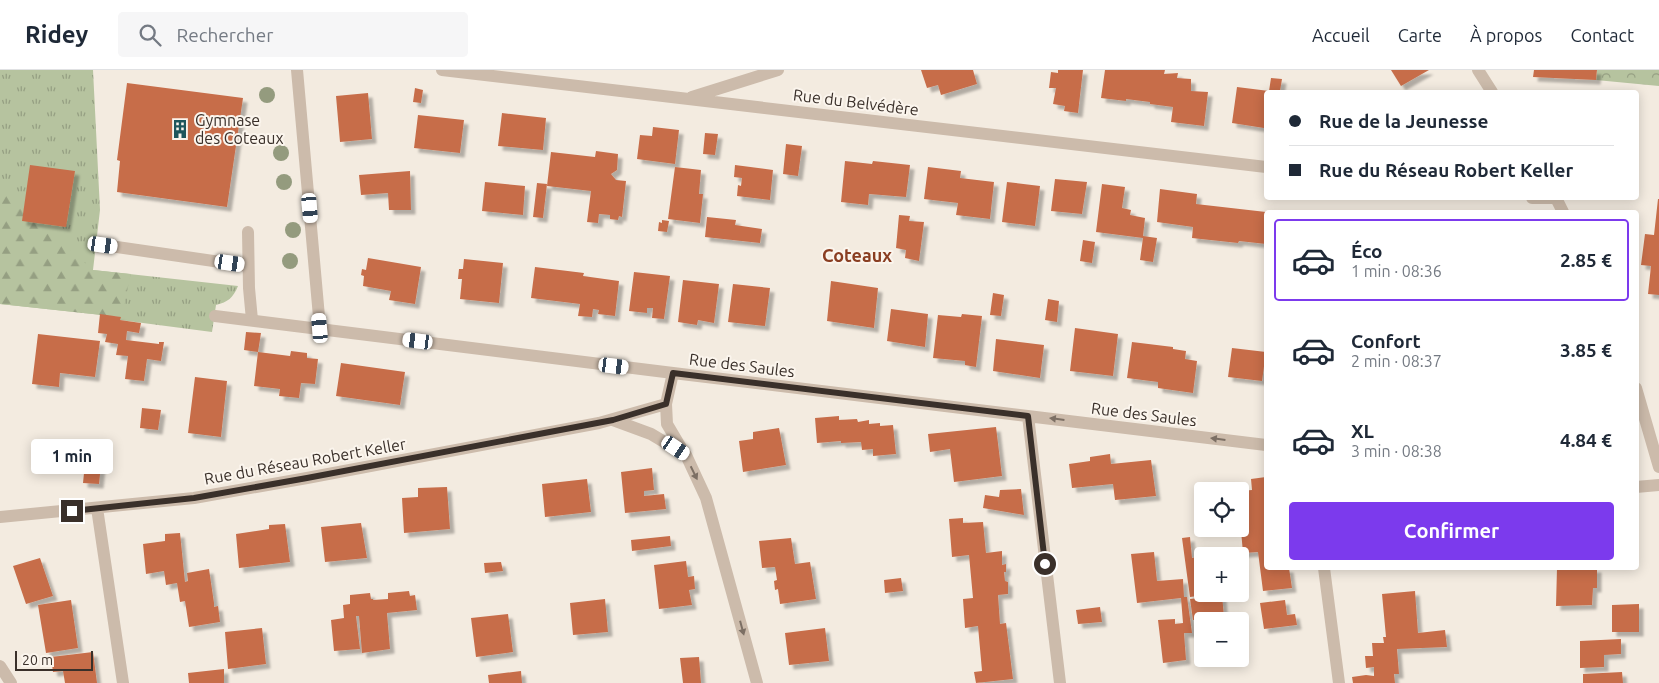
<!DOCTYPE html>
<html lang="fr">
<meta charset="utf-8">
<style>
body{margin:0;font-family:Ubuntu,sans-serif;background:#f6f6f7;color:#1f2937;height:100vh;display:flex;flex-direction:column;font-size:19px;white-space:nowrap}
*{box-sizing:border-box;margin:0}
p{font-size:16px;color:#747a83}
.icon{flex:none;width:28px;height:28px;fill:none;stroke:currentColor;stroke-width:2;stroke-linecap:round;stroke-linejoin:round}
.map{position:relative;flex:1;overflow:hidden}
.panel{position:absolute;left:1264px;top:140px;width:375px;height:360px;display:flex;flex-direction:column;background:#fff;border-radius:5px;box-shadow:0 2px 12px #0003}
.panel>*{flex:none}
.banner{position:absolute;left:1264px;top:20px;width:375px;height:110px;border-radius:5px;box-shadow:0 2px 12px #0003;display:grid;align-content:center;height:110px;padding:0 25px;background:#fff}
.fabs{position:absolute;left:1194px;top:412px;display:grid;gap:10px}
.fabs a{display:grid;place-items:center;width:55px;height:55px;border-radius:5px;background:#fff;box-shadow:0 2px 12px #0003;font-size:25px}
.scale{position:absolute;left:15px;bottom:12px;width:78px;box-sizing:border-box;padding-left:5px;border:2px solid #3a302a;border-top:0;font-size:14px;line-height:18px;white-space:nowrap;color:#3a302a;-webkit-text-stroke:4px #fbf5ed;paint-order:stroke}
.end{position:absolute;width:22px;height:22px;margin:-11px;border:6px solid #3a302a;background:#fff;box-shadow:0 0 0 2px #fff}
.from{border-radius:50%}
.bubble{position:absolute;height:35px;border-radius:5px;background:#fff;box-shadow:0 2px 12px #0003;font-size:16px;font-weight:600;line-height:35px;text-align:center}
.car{position:absolute;width:15px;height:30px;margin:-15px -8px;border-radius:6px;box-shadow:0 0 4px 1px #0007;background:linear-gradient(#fff 24%,#345 0 40%,#fff 0 76%,#345 0 86%,#fff 0)}
.banner b{display:flex;align-items:center;gap:18px;height:48px;font-size:19px}
.banner b+b{border-top:1px solid #e0e1e3}
.banner i{width:12px;height:12px;background:#1f2937}
ul{padding:9px 0 0;list-style:none}
li{display:flex;align-items:center;gap:15px;height:82px;margin:0 10px 8px;padding:0 15px;border:2px solid transparent;border-radius:5px}
li div{flex:1}
li b{display:block;font-size:19px}
li em{font-style:normal;font-weight:600}
li.active{border-color:#7c3aed}
li>.icon{width:45px;height:45px;stroke-width:1.5}
.button{display:flex;gap:10px;margin-top:auto;padding:10px 25px}
.button a{flex:1;height:58px;border-radius:5px;background:#7c3aed;color:#fff;font-size:20px;font-weight:600;line-height:58px;text-align:center}
header{display:flex;align-items:center;gap:30px;box-sizing:border-box;height:70px;padding:0 25px;background:#fff;border-bottom:1px solid #e0e1e3}
header strong{font-size:24px}
nav{display:flex;gap:28px;margin-inline-start:auto;font-size:18px}
.search{width:350px;height:45px;background:#f6f6f7;display:flex;align-items:center;gap:12px;box-sizing:border-box;padding:0 18px;border-radius:5px;color:#747a83;font-size:19px}
.map>svg:first-child{display:block}
.grass{fill:url(#grass-tufts)}
.forest{fill:url(#forest-firs)}
.park{fill:url(#park-crowns)}
.building{fill:#c76d4a;filter:url(#shadow)}
.lines{fill:none;stroke-linecap:round;stroke-linejoin:round}
.service{stroke:#ccbbab;stroke-width:12}
.minor{stroke:#ccbbab;stroke-width:12}
.tertiary{stroke:#ccbbab;stroke-width:12}
.tree{fill:#949b7e}
.oneway{fill:#7c6f64}
.route{stroke:#3a302a;stroke-width:6}
.labels{text-anchor:middle;dominant-baseline:central;stroke-width:4;stroke-linejoin:round;paint-order:stroke}
.street-label{font-size:16px;fill:#3a302a;stroke:#fbf5ed}
.poi-label{font-size:16px;fill:#3a302a;stroke:#fbf5ed;text-anchor:start}
.neighbourhood-label{font-size:18px;font-weight:bold;fill:#8a3e22;stroke:#fbf5ed}
</style>
<header>
<strong>Ridey</strong>
<div class="search"><svg class="icon" aria-label="search" viewBox="0 0 24 24"><circle cx="10" cy="10" r="6"/><path d="M15 15l6 6"/></svg>Rechercher</div>
<nav><a>Accueil</a><a>Carte</a><a>À propos</a><a>Contact</a></nav>
</header>
<div class="map">
<svg width="1659" height="613" viewBox="0 0 1659 613">
<defs>
<pattern id="grass-tufts" width="24" height="20" patternUnits="userSpaceOnUse" patternTransform="scale(1.25)"><rect width="24" height="20" fill="#b6c39f"/><path d="M3 7l-1-3M5 7V3M7 7l1-3M15 17l-1-3M17 17v-4M19 17l1-3" fill="none" stroke="#959f82"/></pattern>
<pattern id="forest-firs" width="22" height="20" patternUnits="userSpaceOnUse" patternTransform="scale(1.25)"><rect width="22" height="20" fill="#b6c39f"/><path d="M5 1l3.5 6h-7zM16 11l3.5 6h-7z" fill="#959f82"/></pattern>
<pattern id="park-crowns" width="20" height="18" patternUnits="userSpaceOnUse" patternTransform="scale(1.25)"><rect width="20" height="18" fill="#b6c39f"/><path d="M2 6a3 3 0 1 1 6 0M12 15a3 3 0 1 1 6 0" fill="none" stroke="#959f82"/></pattern>
<filter id="shadow"><feDropShadow dx="4.5" dy="4.5" stdDeviation="1" flood-color="#0004"/></filter>
</defs>
<rect width="100%" height="100%" fill="#f3ebe0"/>
<path class="grass" d="M0,0h93l7,140 -7,60 145,16c-5,12 -10,16 -22,19l-4,27 -92,-12v-3l-120,-13z"/>
<path class="forest" d="M0,117l93,83 38,4 -10,43 -121,-13z"/>
<path class="park" d="M1597,0h62v16l-63,-6z"/>
<path class="building" d="M921,0h52l4,14 -36,11 -3,-10 -11,3z
M1058,0h25l-5,43 -14,-2 1,-5 -12,-2 3,-16h-7l2,-16 7,1z
M1105,0h60l-1,4 14,-1 -1,5 14,1v12l17,1 -4,34 -33,-4 2,-15 -23,-3v-2l-24,-3v2l-25,-3z
M1391,0h38l-28,16z
M1534,0h63l-1,10 -63,-3z
M1271,8l11,1 -2,12h7l-1,1h-20v29l-2,7 -32,-5 5,-36 32,4z
M127,13l116,15 -16,109 -110,-15 3,-31 -3,-1z
M415,18l8,2 -2,13 -8,-1z
M368,23l4,46 -32,3 -4,-46z
M502,43l44,5 -3,32 -45,-4z
M418,45l46,5 -4,33 -46,-5z
M653,57l26,3 -4,34 -38,-5 3,-24 12,1z
M705,63l13,1 -3,21 -12,-1z
M786,74l16,2 -4,30 -15,-2z
M596,81l22,3 -1,16 -6,4 5,6 10,1 -4,36 -3,-1 -1,4 -8,-1v-4l-11,-1 -1,9 -11,-1 4,-31 -44,-5 4,-34 44,5z
M845,91l27,3 1,-3 37,4 -4,32 -37,-3 -1,11 -27,-3z
M30,95l45,6 -9,56 -44,-6z
M735,95l38,5 -3,30 -33,-4 1,-11 3,1 1,-8 -8,-1z
M675,97l26,3 -2,24h4l-3,29 -32,-4z
M928,97l33,4 -1,7 34,4 -4,37 -34,-4 2,-12 -34,-4z
M410,101l1,39h-22l-1,-17 -27,2 -2,-20z
M1055,109l32,3 -5,32 -31,-3z
M485,112l40,4 -2,29 -41,-4z
M1007,112l33,4 -5,40 -33,-4z
M537,113l10,1 -4,34 -10,-1z
M1102,114l23,3 -3,21 9,2 -1,5 15,3 -2,18 14,2 -4,24 -13,-2 3,-22 -47,-6z
M1160,119l37,5 -1,10 70,8v32l-27,-3 -1,2 -46,-5 1,-11 -36,-5z
M1658,129h1v96l-11,-1 3,-28 -10,-1 4,-31 9,1z
M899,145l11,1 -1,5 15,1 -5,39 -14,-3 1,-8 -10,-2z
M707,147l29,3 -1,5 27,4 -2,14 -55,-6z
M662,150l7,1 -2,11 -9,-1 1,-9 3,1z
M1083,170l12,2 -3,21 -12,-2z
M368,188l53,9 -6,37 -26,-4 2,-9 -28,-5 1,-10 -3,-1 1,-6 4,1z
M464,189l39,4 -4,40 -39,-4 2,-20h-4l1,-10h4z
M535,197l49,6 -1,3 36,5 -4,35 -17,-2 1,-4 -6,-1 -1,8 -14,-1 2,-12 -49,-6z
M634,202l36,4 -6,43 -12,-1 1,-10h-6v5l-18,-2z
M683,210l36,4 -5,39 -16,-3 -1,5 -19,-3z
M831,211l47,7 -4,40 -47,-7z
M733,214l37,4 -5,38 -37,-4z
M993,223l11,2 -3,21 -11,-1z
M1048,229l11,2 -2,21 -12,-2z
M891,239l37,5 -3,33 -38,-6z
M100,244l21,3 -1,3 21,3 -2,10 -12,-2 -1,9 33,4v-2h5l-3,19 -14,-2 -3,22 -19,-2 3,-23 -12,-1 2,-11 -13,-2 2,-8 -9,-1z
M962,244l20,2 -6,51 -11,-2v-4l-32,-3 5,-43 23,2z
M1075,258l43,6 -5,42 -43,-5z
M246,262l15,1 -3,19 -14,-2z
M38,264l62,7 -5,36 -35,-4 -1,14 -27,-3z
M996,269l48,6 -4,33 -47,-7z
M1132,272l41,5v2l13,2 -1,8 12,2 -4,32 -35,-5v-6l-31,-4z
M1232,278l34,4 -4,29 -34,-4z
M291,281l16,2v5l11,1 -3,25 -14,-1 -2,15 -20,-2 1,-7 -26,-3 4,-34 32,4z
M341,293l64,9 -5,33 -64,-9z
M195,307l32,4 -6,56 -33,-4z
M142,338l19,2 -3,20 -18,-2z
M839,346v4l18,-1 1,3 11,-2v4l11,-1v3l13,-1 3,29 -23,2v-7l-11,1 -1,-8 -20,1v-2l-24,2 -2,-25z
M996,357l6,49 -48,6 -4,-33 -20,3 -2,-18z
M779,358l7,37 -43,7 -4,-31 14,-2v-7z
M86,383l16,2 -3,29 -16,-1z
M1110,384l1,10 40,-4 5,36 -41,4 -2,-16 -41,4 -3,-24 21,-3v-4z
M652,398l2,22 -10,1v5l20,-2 2,15 -41,4 -4,-41z
M1266,407v91h23l3,20 -29,3 -5,-39 -15,1 -3,-34v-28l12,-1 -1,-11z
M587,409l4,33 -46,5 -3,-33z
M447,417l3,42 -46,4 -2,-35 16,-1v-9z
M1021,419l3,26 -41,-7 2,-13 14,2 1,-7z
M963,448v5l20,-1 3,31 16,-2v14l4,-1v8h-2l1,9 3,1v12l-10,1 2,29 6,-1 7,56 -37,4 -2,-11 8,-1 -4,-45 -13,2 -2,-29 10,-1 -4,-43 -17,2 -3,-38z
M361,453l6,35 -42,4 -4,-35z
M285,454l5,38 -51,6 -3,-34 33,-5v-4z
M180,463l5,49 3,-1 -1,-8 22,-4 5,34v4l4,-1 2,16 -31,5 -4,-26 -5,1 -3,-19 -11,2 -2,-14 -18,3 -3,-30 22,-3v-7z
M670,466l1,10 -39,5 -1,-11z
M1190,467l2,21 5,-1 4,33h-3v6l-8,1 -8,-59z
M791,468l4,26 15,-2 6,37 -36,5 -2,-15 -3,1 -1,-9 3,-1 -2,-13 -13,1 -3,-27z
M1154,482l3,29 26,-2 1,18h3l5,36h-8l2,27 -23,3 -5,-43 17,-1v5l8,-1 -2,-25 -44,5 -6,-49z
M40,488l13,38 -27,8 -13,-38z
M686,491l2,16 6,-1 1,13 -6,1 3,15 -33,4 -5,-44z
M501,492l2,9 -18,2 -1,-10z
M1557,498h40v20h-4l-1,17 -36,1z
M901,508l2,13 -18,2 -1,-13z
M409,521l1,5 5,-1 2,15 -30,3 3,36 -28,4 -3,-37h-3l4,33 -26,2 -3,-31 13,-2 -1,-13 7,-1v-9l20,-2 1,6h2v1l15,-1v-6z
M1415,521l3,42 27,-3 2,17 -50,2 2,25h-5l1,9h-42l-1,-6 14,-2 8,1v-9l-8,1 -1,-12h8l-1,-13h12l-1,-6h3l-4,-43z
M1222,525l2,22 -31,3 -3,-21z
M605,529l3,33 -35,3 -3,-32z
M71,530l7,48 -32,5 -8,-48z
M1285,530l2,15 8,-1 2,11 -33,4 -4,-26z
M1639,534v28h-27v-27z
M1100,537l2,15 -24,2 -2,-14z
M508,544l5,38 -37,5 -5,-39z
M262,558l4,36 -38,5 -3,-37z
M825,558l4,33 -40,4 -4,-32z
M1621,569v15l-17,1v12l-24,1v-27z
M93,582l4,31h-32l-2,-12 -10,1 -2,-15z
M699,587l2,26h-18l-3,-25z
M224,599v14h-35l-1,-10z
M521,601l1,12h-33l-1,-8z
M1622,602l1,11h-40v-9z"/>
<g class="lines">
<path class="service" d="M248,162l1,56 3,32
M103,175l145,21
M1324,498l15,115"/>
<path class="minor" d="M297,0l23,258
M442,0l824,97
M692,27l86,-27
M1532,128h25
M215,246l458,57 593,72
M673,303l-7,31 1,20 16,27
M1028,346l32,267
M613,350l38,14 35,21 20,43 51,185
M1636,417l23,-2
M97,438l26,175
M0,447l194,-19 113,-20 292,-55 67,-19
M0,596l11,17"/>
<path class="tertiary" d="M1478,0l14,22
M1556,128l7,14
M1636,318l23,79"/>
</g>
<g class="tree">
<circle cx="267" cy="25" r="8"/>
<circle cx="281" cy="83" r="8"/>
<circle cx="284" cy="112" r="8"/>
<circle cx="293" cy="160" r="8"/>
<circle cx="290" cy="191" r="8"/>
</g>
<defs><path id="oneway-solid" d="M-6-.8H1V-3.2L6.5 0L1 3.2V.8H-6Z" transform="scale(1.25)"/></defs>
<g class="oneway">
<use href="#oneway-solid" transform="translate(1057 349) rotate(-173)"/>
<use href="#oneway-solid" transform="translate(1218 369) rotate(-173)"/>
<use href="#oneway-solid" transform="translate(694 403) rotate(64)"/>
<use href="#oneway-solid" transform="translate(742 558) rotate(75)"/>
</g>
<g class="lines">
<path class="route" d="M72,441l122,-13 113,-20 306,-58 53,-16 7,-31 355,43 17,148"/>
</g>
<defs>
<g id="building-bare" transform="scale(1.5)"><path d="M-4-6H4V6H1V3H-1V6H-4ZM-2.5-4.3h1.7v1.8h-1.7ZM.8-4.3h1.7v1.8H.8ZM-2.5-1h1.7V.8h-1.7ZM.8-1h1.7V.8H.8Z" fill="#1f565c" stroke="#fbf5ed" stroke-width="2.5" paint-order="stroke"/></g>
</defs>
<g fill-rule="evenodd">
<use href="#building-bare" x="180" y="59"/>
</g>
<g class="labels">
<g class="street-label">
<text transform="translate(856 32) rotate(7)">Rue du Belvédère</text>
<text transform="translate(742 295) rotate(7)">Rue des Saules</text>
<text transform="translate(1144 344) rotate(7)">Rue des Saules</text>
<text transform="translate(305 391) rotate(-10)">Rue du Réseau Robert Keller</text>
</g>
<g class="poi-label">
<text x="195" y="50">Gymnase<tspan x="195" dy="18">des Coteaux</tspan></text>
</g>
<g class="neighbourhood-label">
<text x="857" y="185">Coteaux</text>
</g>
</g>
</svg>
<div class="fabs">
<a><svg class="icon" aria-label="locate" viewBox="0 0 24 24"><circle cx="12" cy="12" r="6"/><path d="M12 2v4M12 18v4M2 12h4M18 12h4"/></svg></a>
<a>+</a>
<a>−</a>
</div>
<div class="scale">20 m</div>
<i class="end from" style="left:1045px;top:494px"></i>
<i class="end" style="left:72px;top:441px"></i>
<div class="bubble" style="left:31px;top:369px;width:82px">1 min</div>
<i class="car" style="left:310px;top:138px;rotate:175deg"></i>
<i class="car" style="left:103px;top:175px;rotate:98deg"></i>
<i class="car" style="left:230px;top:193px;rotate:98deg"></i>
<i class="car" style="left:320px;top:258px;rotate:355deg"></i>
<i class="car" style="left:418px;top:271px;rotate:277deg"></i>
<i class="car" style="left:614px;top:296px;rotate:97deg"></i>
<i class="car" style="left:676px;top:378px;rotate:124deg"></i>
<div class="banner">
<b><i class="from"></i>Rue de la Jeunesse</b>
<b><i></i>Rue du Réseau Robert Keller</b>
</div>
<section class="panel">
<ul>
<li class="active"><svg class="icon" aria-label="car" viewBox="0 0 24 24"><path d="M5 17H2v-5l4-1 3-4h7l3 4 3 1v5h-3M9 17h6M6 11h13"/><circle cx="7" cy="17" r="2"/><circle cx="17" cy="17" r="2"/></svg><div><b>Éco</b><p>1 min · 08:36</p></div><em>2.85 €</em></li>
<li><svg class="icon" aria-label="car" viewBox="0 0 24 24"><path d="M5 17H2v-5l4-1 3-4h7l3 4 3 1v5h-3M9 17h6M6 11h13"/><circle cx="7" cy="17" r="2"/><circle cx="17" cy="17" r="2"/></svg><div><b>Confort</b><p>2 min · 08:37</p></div><em>3.85 €</em></li>
<li><svg class="icon" aria-label="car" viewBox="0 0 24 24"><path d="M5 17H2v-5l4-1 3-4h7l3 4 3 1v5h-3M9 17h6M6 11h13"/><circle cx="7" cy="17" r="2"/><circle cx="17" cy="17" r="2"/></svg><div><b>XL</b><p>3 min · 08:38</p></div><em>4.84 €</em></li>
</ul>
<div class="button"><a>Confirmer</a></div>
</section>
</div>
